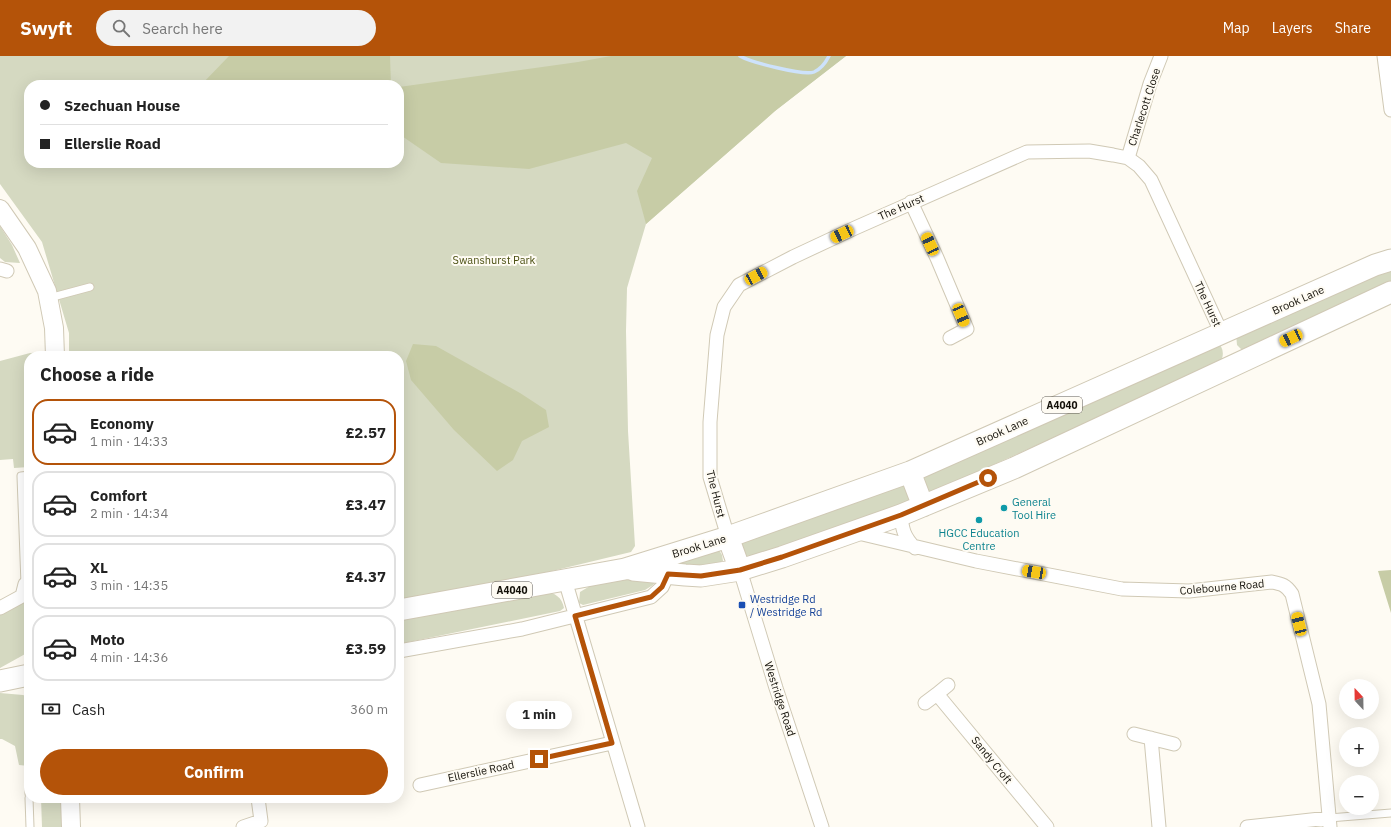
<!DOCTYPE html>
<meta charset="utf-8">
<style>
body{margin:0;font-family:"IBM Plex Sans",sans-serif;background:#f2f2f2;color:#222;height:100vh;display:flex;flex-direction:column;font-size:15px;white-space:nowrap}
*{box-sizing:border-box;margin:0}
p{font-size:13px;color:#767676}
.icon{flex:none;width:22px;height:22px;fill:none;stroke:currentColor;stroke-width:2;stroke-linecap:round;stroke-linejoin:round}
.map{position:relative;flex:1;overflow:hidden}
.details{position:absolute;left:24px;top:295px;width:380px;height:452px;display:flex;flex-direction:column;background:#fff;border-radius:16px;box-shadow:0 4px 16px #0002}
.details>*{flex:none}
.hud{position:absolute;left:24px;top:24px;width:380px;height:88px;border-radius:16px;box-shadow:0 4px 16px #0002;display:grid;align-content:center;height:88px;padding:0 16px;background:#fff}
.needle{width:26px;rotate:338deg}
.controls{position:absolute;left:1339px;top:623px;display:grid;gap:8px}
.controls a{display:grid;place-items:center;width:40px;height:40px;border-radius:50%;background:#fff;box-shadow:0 4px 16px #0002;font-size:20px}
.end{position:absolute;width:18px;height:18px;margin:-9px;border:5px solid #b45309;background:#fff;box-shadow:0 0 0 2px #fff}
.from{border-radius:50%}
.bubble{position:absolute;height:28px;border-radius:14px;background:#fff;box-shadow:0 4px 16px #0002;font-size:13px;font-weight:700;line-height:28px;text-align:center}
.car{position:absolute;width:12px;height:24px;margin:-12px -6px;border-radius:5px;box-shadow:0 0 3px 1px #0007;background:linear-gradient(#f5c518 24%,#345 0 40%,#f5c518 0 76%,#345 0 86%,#f5c518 0)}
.hud b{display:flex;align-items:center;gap:14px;height:38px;font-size:15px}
.hud b+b{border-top:1px solid #e0e0e0}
.hud i{width:10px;height:10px;background:#222}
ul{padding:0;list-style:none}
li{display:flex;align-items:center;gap:12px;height:66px;margin:0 8px 6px;padding:0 8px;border:2px solid #e0e0e0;border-radius:16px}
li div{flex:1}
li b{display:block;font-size:15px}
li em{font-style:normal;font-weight:700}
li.active{border-color:#b45309}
li>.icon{width:36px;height:36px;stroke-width:1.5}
h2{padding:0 16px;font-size:18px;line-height:48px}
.pay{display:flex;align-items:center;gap:10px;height:44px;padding:0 16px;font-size:15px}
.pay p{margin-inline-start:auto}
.action{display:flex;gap:8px;margin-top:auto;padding:8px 16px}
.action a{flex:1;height:46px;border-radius:24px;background:#b45309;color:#fff;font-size:16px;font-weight:700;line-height:46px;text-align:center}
header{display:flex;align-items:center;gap:24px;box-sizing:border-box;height:56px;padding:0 20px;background:#b45309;color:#fff}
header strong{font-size:19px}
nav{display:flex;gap:22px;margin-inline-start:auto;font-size:14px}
.search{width:280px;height:36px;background:#f2f2f2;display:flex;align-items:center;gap:10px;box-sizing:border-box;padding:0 14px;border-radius:22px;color:#767676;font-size:15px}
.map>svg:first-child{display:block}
.green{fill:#d5d9c1;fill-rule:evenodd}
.forest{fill:#c7cca6}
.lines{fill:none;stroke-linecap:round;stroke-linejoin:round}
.stream{stroke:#cde2fb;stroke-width:3.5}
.lane-casing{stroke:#d0c9b5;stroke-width:9}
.street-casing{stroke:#d0c9b5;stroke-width:15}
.secondary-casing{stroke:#d0c9b5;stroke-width:20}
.primary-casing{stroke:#d0c9b5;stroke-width:23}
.lane{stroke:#fff;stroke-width:7}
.street{stroke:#fff;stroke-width:13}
.secondary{stroke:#fff;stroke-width:18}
.primary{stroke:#fff;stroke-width:21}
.route{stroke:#b45309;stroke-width:5}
.culture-dot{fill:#0f9aa8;stroke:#fefbf3;stroke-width:1.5}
.transit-dot{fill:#1a4fb4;stroke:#fefbf3;stroke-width:1.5}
.labels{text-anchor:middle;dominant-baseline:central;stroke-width:4;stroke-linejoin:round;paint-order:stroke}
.shield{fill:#fefbf3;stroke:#5a564f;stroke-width:1}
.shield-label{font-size:10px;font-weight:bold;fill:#131009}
.street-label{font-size:11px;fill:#131009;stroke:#fefbf3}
.park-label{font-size:11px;fill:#4b5012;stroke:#fefbf3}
.culture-label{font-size:11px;fill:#0d838f;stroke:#fefbf3;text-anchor:start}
.transit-label{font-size:11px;fill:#164399;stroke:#fefbf3;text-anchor:start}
</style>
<header>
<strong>Swyft</strong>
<div class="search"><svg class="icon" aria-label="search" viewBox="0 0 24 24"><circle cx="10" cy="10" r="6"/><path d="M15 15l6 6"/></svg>Search here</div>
<nav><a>Map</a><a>Layers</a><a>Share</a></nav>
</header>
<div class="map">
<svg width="1391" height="771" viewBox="0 0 1391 771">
<rect width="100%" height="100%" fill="#fefbf3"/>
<path class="green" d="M0,0h846l-71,55 -129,113 -19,64 -1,43 2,100 7,115 -4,6 -112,27 -120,23v-246h-330v-23l-27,-91 -42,-58zM29,29h370v78h-370z
M0,170l12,19 8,18 -15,-1 -5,-4z
M1391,210v19l-148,66 -6,-6 -1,-11z
M1216,285c8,6 9,15 3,23l-289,129c-4,-7 -7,-12 -7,-21z
M48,296v4h-19v111l-15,1 -1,-9 -13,1v-99l30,-8z
M907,421l10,22 -158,56 -14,1 -6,-13z
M719,494l3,5 1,6c-11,6 -30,6 -42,4v-6z
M648,518l8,7 -3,4 -8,5 -62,15 -4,-2 1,-11 15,-9z
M544,535c11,2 18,6 20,17l-4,3 -161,33v-28z
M29,543v52l-2,2 -27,15v-54z
M0,637l23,2 6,2v69l-10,-1 -4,-19 -13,-7h-2z
M41,742h20l1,29h-20z"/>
<path class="forest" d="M229,0h161l1,29h-190z
M611,0h235l-71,55 -129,113 -9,-33 15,-33 -26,-15 -97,26 -88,-6 -42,-29v-47l179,-25z
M413,288l23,2 84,47 26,17 3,17 -27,14 -9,19 -16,11 -43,-41 -43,-50 -5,-19z
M1391,514v43l-13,-42z"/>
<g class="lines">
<path class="stream" d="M740,0c10,6 64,20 74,16 7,-3 12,-10 15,-16"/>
<g class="lane-casing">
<path id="lane" d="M49,242l41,-11
M25,528l-4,-108 8,-1
M29,718v20
M29,742l1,29
M1329,762l62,-5"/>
</g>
<g class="street-casing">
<path id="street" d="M1384,0l7,54
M1128,102l22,-74 11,-28
M911,146l26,56 30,71 -17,9
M0,213l7,2
M901,459c1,14 3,22 14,33
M854,476l122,29 146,28 67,2 83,-9c10,2 14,3 20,12l27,110 11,123
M728,481l-18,-60v-55l7,-87 7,-28 15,-22 54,-28 62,-29 172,-76 62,-1 24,4 15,3 11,8 12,14 71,154
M740,514l36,118 46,139
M565,524l73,247
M0,552l22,-12 3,-12
M399,595l123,-22 129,-32 11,-10 6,-13
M948,629l-11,9 110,133
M925,647l12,-9
M1134,678l40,10
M1151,682l8,89
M420,729l192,-42
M243,771l18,-6 -3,-23
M1247,771l82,-9"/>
</g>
<g class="secondary-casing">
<path id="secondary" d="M0,153l27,39 20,43 7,37 1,28
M70,742l1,29"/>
</g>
<g class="primary-casing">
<path id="primary" d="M910,416l13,34
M728,481l12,33
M633,514l52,5 16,1 39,-6 42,-13 119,-42 113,-47 377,-176
M399,554l226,-41 103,-32 182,-65 465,-207 16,-5
M0,625l29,-6"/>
</g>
<use href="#lane" class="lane"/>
<use href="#street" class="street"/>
<use href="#secondary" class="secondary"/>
<use href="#primary" class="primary"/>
</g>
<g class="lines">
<path class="route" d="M539,703l73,-16 -37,-127 76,-19 11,-10 6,-13 33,2 39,-6 42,-13 119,-42 87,-37"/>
</g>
<g class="culture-dot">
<circle cx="1004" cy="452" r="4"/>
<circle cx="979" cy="464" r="4"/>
</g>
<rect class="transit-dot" x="738" y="545" width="8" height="8" rx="2"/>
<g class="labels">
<g class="shield">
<rect x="1042" y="341" width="40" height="16" rx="3"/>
<rect x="492" y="526" width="40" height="16" rx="3"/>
</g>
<g class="shield-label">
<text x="1062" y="349">A4040</text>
<text x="512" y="534">A4040</text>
</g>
<g class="street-label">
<text transform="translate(1144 51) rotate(-72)">Charlecott Close</text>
<text transform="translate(901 151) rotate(-24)">The Hurst</text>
<text transform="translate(1298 244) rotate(-24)">Brook Lane</text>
<text transform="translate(1208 248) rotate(65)">The Hurst</text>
<text transform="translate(1002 375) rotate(-24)">Brook Lane</text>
<text transform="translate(716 438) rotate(76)">The Hurst</text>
<text transform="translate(699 490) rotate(-17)">Brook Lane</text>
<text transform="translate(1222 531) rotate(-5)">Colebourne Road</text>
<text transform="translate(780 643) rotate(72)">Westridge Road</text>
<text transform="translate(992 704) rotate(51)">Sandy Croft</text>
<text transform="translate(481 715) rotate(-12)">Ellerslie Road</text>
</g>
<g class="park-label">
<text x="494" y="204">Swanshurst Park</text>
</g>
<g class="culture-label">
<text x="1012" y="446">General<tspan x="1012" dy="13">Tool Hire</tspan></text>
<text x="979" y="477" text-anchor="middle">HGCC Education<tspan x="979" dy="13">Centre</tspan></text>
</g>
<g class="transit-label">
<text x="750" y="543">Westridge Rd<tspan x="750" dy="13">/ Westridge Rd</tspan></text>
</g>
</g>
</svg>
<div class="controls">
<a><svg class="needle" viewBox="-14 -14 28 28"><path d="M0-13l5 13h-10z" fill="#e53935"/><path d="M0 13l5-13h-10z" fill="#767676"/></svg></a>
<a>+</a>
<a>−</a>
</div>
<i class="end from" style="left:988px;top:422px"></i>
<i class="end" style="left:539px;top:703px"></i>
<div class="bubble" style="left:506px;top:645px;width:66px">1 min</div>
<i class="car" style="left:842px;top:178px;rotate:245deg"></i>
<i class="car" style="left:930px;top:188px;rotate:335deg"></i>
<i class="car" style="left:756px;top:220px;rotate:62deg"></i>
<i class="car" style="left:961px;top:259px;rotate:157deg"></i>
<i class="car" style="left:1291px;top:282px;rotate:245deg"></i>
<i class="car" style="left:1034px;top:516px;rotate:280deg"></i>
<i class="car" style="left:1299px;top:568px;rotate:346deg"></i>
<div class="hud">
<b><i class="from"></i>Szechuan House</b>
<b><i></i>Ellerslie Road</b>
</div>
<section class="details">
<h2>Choose a ride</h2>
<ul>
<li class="active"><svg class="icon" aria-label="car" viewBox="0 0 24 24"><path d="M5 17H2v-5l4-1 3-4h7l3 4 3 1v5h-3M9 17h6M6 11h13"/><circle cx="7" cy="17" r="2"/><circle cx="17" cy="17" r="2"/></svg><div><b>Economy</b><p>1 min · 14:33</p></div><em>£2.57</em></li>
<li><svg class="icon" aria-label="car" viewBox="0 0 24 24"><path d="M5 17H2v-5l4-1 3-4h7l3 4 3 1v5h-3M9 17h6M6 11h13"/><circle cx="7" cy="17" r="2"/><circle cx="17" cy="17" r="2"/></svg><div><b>Comfort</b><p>2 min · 14:34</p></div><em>£3.47</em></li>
<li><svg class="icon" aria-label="car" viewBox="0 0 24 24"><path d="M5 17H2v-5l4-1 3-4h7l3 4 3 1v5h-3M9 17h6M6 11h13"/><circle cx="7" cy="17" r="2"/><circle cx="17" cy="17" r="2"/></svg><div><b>XL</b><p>3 min · 14:35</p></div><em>£4.37</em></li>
<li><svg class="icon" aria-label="car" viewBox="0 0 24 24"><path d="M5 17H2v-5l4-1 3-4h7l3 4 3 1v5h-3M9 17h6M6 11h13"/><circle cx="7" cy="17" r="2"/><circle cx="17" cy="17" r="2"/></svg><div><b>Moto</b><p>4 min · 14:36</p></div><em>£3.59</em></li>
</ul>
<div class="pay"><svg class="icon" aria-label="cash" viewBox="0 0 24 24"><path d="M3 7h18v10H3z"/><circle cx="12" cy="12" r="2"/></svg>Cash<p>360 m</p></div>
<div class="action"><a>Confirm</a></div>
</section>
</div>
